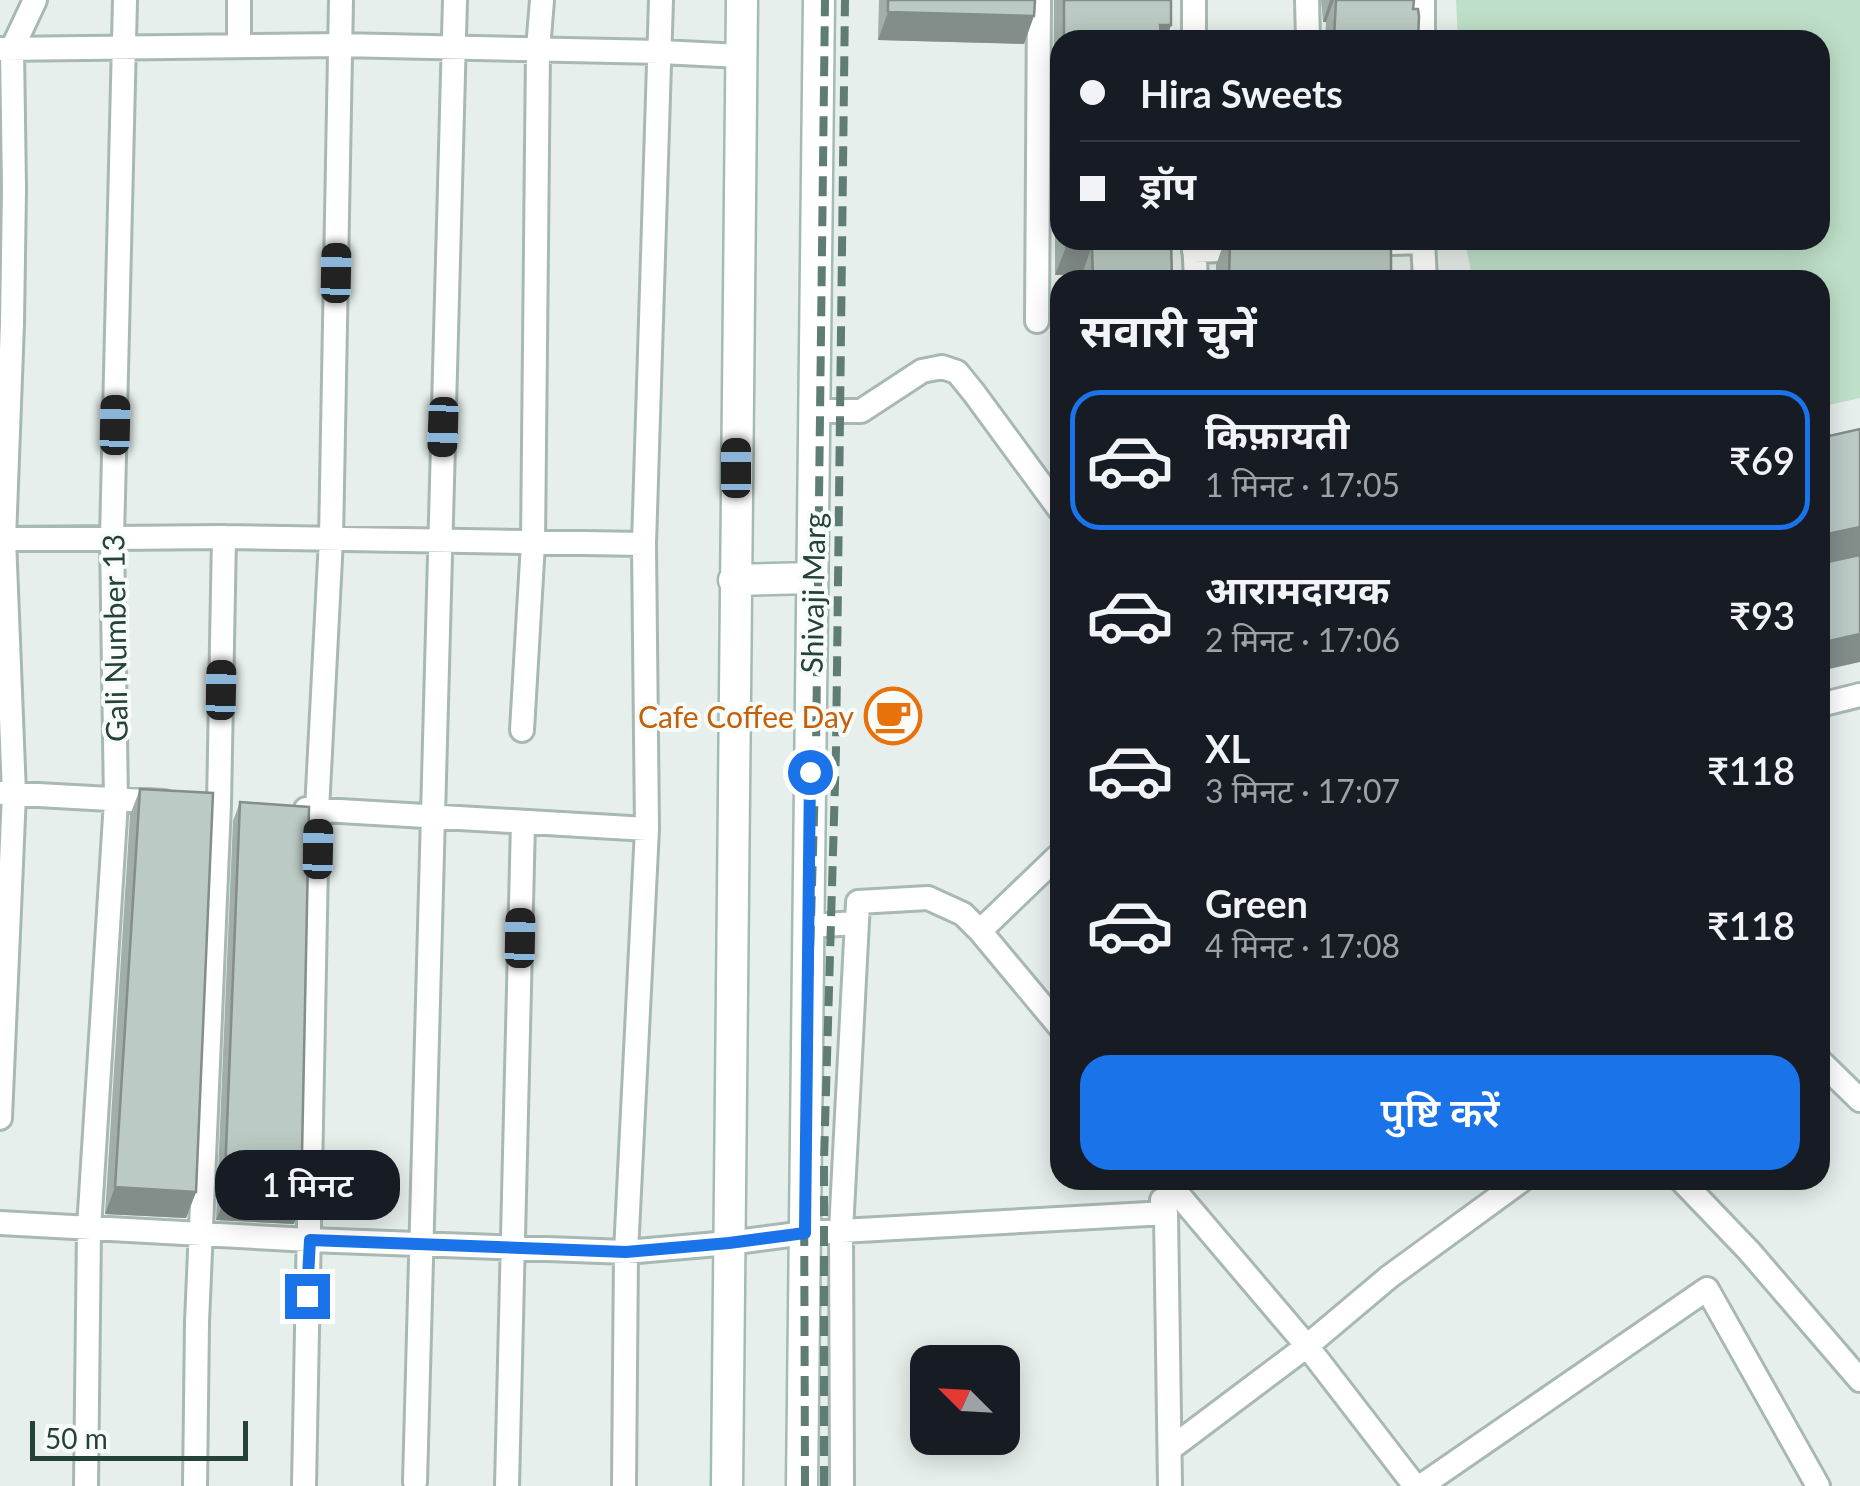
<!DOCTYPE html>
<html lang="hi">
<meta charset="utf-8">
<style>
body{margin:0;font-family:Lato,"Noto Sans Devanagari",sans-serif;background:#20242c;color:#f1f3f6;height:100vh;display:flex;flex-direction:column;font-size:38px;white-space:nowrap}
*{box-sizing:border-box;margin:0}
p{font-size:32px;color:#9ea1a6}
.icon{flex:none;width:55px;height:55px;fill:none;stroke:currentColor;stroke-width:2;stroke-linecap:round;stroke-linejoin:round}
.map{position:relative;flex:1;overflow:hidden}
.drawer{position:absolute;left:1050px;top:270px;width:780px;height:920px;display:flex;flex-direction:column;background:#171b24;border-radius:30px;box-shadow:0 5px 25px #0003}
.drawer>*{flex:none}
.banner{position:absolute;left:1050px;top:30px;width:780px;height:220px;border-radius:30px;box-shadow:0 5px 25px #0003;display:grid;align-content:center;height:220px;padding:0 30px;background:#171b24}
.needle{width:65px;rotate:294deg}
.buttons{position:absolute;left:910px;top:1345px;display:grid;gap:20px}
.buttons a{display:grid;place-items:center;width:110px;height:110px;border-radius:20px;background:#171b24;box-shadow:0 5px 25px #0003;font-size:50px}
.scale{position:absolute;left:30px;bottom:25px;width:218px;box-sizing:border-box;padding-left:10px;border:5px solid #24423a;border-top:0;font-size:28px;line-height:35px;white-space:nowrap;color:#24423a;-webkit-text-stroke:8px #f7fbf9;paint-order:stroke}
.end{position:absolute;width:45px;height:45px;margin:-22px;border:12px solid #1a73e8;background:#fff;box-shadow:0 0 0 5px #fff}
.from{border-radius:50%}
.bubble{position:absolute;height:70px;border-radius:30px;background:#171b24;box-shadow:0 5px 25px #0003;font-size:32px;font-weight:600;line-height:70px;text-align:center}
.car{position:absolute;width:30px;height:60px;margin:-30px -15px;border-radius:12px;box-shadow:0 0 8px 2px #0007;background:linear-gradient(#222 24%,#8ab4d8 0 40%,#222 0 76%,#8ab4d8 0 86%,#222 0)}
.banner b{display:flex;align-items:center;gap:35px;height:95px;font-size:38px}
.banner b+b{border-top:2px solid #363941}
.banner i{width:25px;height:25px;background:#f1f3f6}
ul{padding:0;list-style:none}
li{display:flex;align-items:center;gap:30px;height:140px;margin:0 20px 15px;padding:0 10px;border:5px solid transparent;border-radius:30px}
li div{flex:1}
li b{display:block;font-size:38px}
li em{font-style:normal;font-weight:600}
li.selected{border-color:#1a73e8}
li>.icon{width:90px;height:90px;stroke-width:1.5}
h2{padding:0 30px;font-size:45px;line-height:120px}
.action{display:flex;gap:20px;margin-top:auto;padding:20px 30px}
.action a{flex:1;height:115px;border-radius:30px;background:#1a73e8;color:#fff;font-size:40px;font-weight:600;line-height:115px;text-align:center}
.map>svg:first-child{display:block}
.green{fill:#bfe0c8}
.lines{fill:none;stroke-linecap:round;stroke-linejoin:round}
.street-casing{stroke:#a8b8b2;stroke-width:28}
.secondary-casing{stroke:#a4bbb3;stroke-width:35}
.street{stroke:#fff;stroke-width:22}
.secondary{stroke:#fff;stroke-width:30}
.rail{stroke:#5f7d75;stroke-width:8;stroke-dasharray:20 10;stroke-linecap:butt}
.wall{fill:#a1aea9}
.shaded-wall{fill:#838d89}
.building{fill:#bbcac4;stroke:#838d89;stroke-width:2.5}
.route{stroke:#1a73e8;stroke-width:12}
.labels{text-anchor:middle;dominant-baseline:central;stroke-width:8;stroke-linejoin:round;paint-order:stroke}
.street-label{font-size:30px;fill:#24423a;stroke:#f7fbf9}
.food-label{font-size:30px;fill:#c56008;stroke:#f7fbf9;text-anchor:end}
</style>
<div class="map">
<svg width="1860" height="1486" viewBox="0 0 1860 1486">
<rect width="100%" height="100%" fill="#e6efeb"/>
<path class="green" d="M1456,0h404v398l-40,9v-127h-347l-8,-38v-2h355v-200h-362z"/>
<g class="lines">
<g class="street-casing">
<path id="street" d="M1194,0v40
M1307,0l1,40
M1423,0v40
M239,46v-46
M0,49l339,-4 322,7 80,4
M1194,240l2,40
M1423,240l2,40
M1362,244l61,-2
M1194,251l56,-2
M1037,321l2,-321
M815,411h46l61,-40 20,-4 15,5 17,21 86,117
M0,539l224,-2 420,7
M1820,705l40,-10
M522,730l11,-187 5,-494 4,-49
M2,793l162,9
M306,809l341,20
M809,926l47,-3
M980,931l77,-74
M1820,1061l40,39
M0,1118l14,-324 -10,-255 8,-216 2,-134 -2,-140 23,-49
M1166,1180l141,166 108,140
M1681,1180l68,71 111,129
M1162,1200l4,13 4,273
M0,1223l310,17 316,12 103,-9 76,-10 361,-20
M1170,1449l137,-103 82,-69 133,-97
M415,1482l40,-1482
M86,1486l3,-258 27,-427 -4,-263 13,-538
M195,1486l2,-164 22,-518 5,-267
M304,1486l13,-676 14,-271 10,-539
M507,1486l16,-664
M624,1486l2,-234 21,-423 -3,-285 17,-544
M842,1486l-1,-255 17,-329 70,-4 35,16 17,17 80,96
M1421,1486l286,-197 111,197"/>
</g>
<g class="secondary-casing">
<path id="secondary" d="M734,580l77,-2
M727,1486l15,-1486
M802,1486l17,-1486"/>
</g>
<use href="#street" class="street"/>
<use href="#secondary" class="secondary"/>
<path class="rail" d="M805,1486l-1,-326 12,-411 9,-749
M824,1486v-326l12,-410 9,-750"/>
</g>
<path class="wall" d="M879,0h156l-11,44 -146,-4z
M1054,0h117v25l-5,15h-106v200h111l1,40h-90v-6l-27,1v-42l3,-9 1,-42h-3l-3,-38z
M1321,0h93l-1,9 5,31h-93l1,-18h-3z
M1225,240h166v40h-175v-15z
M140,789l56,403 -10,26 -81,-4 25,-399z
M240,802l54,422 -78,-4 17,-399z"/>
<path class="shaded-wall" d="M1330,0h4l-8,22h-3z
M888,12l146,4 -10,28 -146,-4z
M1160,25h11l-5,15h-11z
M1092,246l-10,28 -27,1 11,-28z
M1860,527v28l-40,9v-26l2,-3z
M1860,634v28l-40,9v-28z
M115,1187l81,5 -10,26 -81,-4z
M224,1200l77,4 -7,20 -78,-4z"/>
<path class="building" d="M888,0h147l-1,16 -146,-4z
M1064,0h107v25h-11l1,15h-97z
M1336,0h78l-1,9h5l1,7 -1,24h-84z
M1066,240h105l1,40h-79l-1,-34 -26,1z
M1230,240h161v40h-162z
M1860,429v98l-38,8 -2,3v-100z
M1860,555v79l-40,9v-86l8,5z
M140,789l73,4 -17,399 -81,-5z
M240,802l69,5 -8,397 -77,-4z"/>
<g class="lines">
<path class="route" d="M307,1296l3,-56 316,12 103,-9 76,-10 5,-461"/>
</g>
<defs>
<g id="cafe-ring" transform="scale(2.875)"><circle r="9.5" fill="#f7fbf9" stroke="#e8710a" stroke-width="1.5"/><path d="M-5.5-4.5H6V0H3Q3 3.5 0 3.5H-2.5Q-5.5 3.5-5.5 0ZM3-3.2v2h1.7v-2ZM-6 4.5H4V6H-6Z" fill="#e8710a"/></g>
</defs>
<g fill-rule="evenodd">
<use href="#cafe-ring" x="893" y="716"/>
</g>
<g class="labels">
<g class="street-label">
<text transform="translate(812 593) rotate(-89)">Shivaji Marg</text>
<text transform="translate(114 638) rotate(-91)">Gali Number 13</text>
</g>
<g class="food-label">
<text x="854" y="716">Cafe Coffee Day</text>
</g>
</g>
</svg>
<div class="buttons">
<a><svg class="needle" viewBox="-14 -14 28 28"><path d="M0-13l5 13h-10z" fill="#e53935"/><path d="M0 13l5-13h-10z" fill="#9ea1a6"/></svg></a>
</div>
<div class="scale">50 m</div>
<i class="end from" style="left:810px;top:772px"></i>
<i class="end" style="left:307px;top:1296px"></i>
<div class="bubble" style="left:215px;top:1150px;width:185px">1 मिनट</div>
<i class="car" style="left:336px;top:273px;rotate:1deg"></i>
<i class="car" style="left:115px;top:425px;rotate:1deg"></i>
<i class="car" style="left:443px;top:427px;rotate:182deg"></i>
<i class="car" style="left:736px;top:468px;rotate:0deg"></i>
<i class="car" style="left:221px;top:690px;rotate:1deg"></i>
<i class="car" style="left:318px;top:849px;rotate:1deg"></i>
<i class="car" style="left:520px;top:938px;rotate:1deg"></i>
<div class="banner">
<b><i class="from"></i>Hira Sweets</b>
<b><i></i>ड्रॉप</b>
</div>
<section class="drawer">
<h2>सवारी चुनें</h2>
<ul>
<li class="selected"><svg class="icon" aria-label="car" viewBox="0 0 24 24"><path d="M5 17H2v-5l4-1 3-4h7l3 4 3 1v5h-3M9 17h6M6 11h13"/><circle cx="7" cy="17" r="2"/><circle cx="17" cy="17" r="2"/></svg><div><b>किफ़ायती</b><p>1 मिनट · 17:05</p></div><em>₹69</em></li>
<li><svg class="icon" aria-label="car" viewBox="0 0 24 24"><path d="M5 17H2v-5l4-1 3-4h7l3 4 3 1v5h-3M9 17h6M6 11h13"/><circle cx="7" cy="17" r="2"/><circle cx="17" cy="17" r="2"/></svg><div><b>आरामदायक</b><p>2 मिनट · 17:06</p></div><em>₹93</em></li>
<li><svg class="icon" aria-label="car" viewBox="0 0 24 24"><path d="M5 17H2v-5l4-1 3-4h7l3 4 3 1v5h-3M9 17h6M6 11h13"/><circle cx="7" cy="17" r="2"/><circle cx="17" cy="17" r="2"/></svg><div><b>XL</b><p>3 मिनट · 17:07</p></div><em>₹118</em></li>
<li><svg class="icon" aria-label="car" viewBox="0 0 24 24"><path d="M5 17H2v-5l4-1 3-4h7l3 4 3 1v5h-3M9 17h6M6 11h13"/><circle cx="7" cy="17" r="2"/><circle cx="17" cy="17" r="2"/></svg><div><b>Green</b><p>4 मिनट · 17:08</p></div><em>₹118</em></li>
</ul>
<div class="action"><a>पुष्टि करें</a></div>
</section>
</div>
